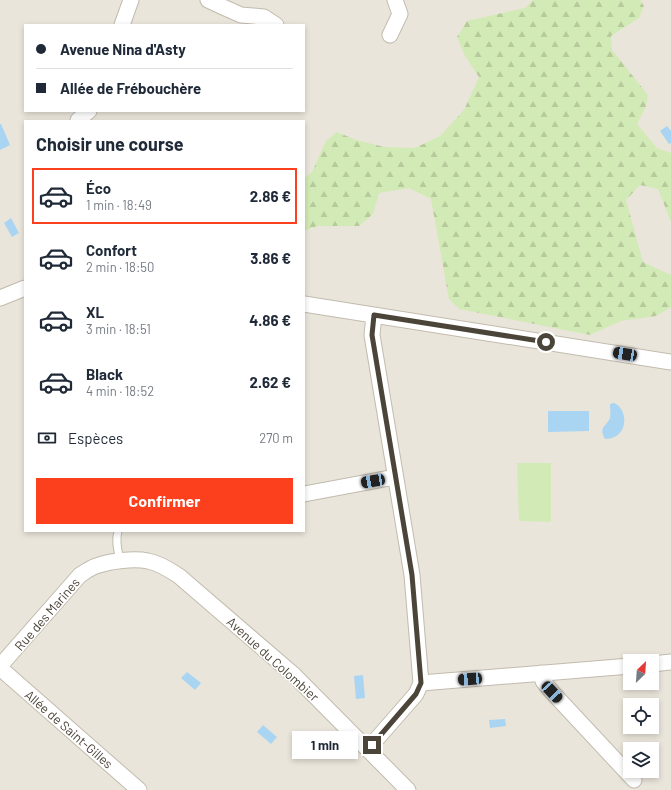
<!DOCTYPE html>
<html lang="fr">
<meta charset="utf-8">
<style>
body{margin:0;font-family:Barlow,sans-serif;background:#f2f2f3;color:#1f2937;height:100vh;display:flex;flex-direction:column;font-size:15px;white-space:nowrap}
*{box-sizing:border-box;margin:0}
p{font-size:13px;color:#747a83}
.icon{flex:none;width:22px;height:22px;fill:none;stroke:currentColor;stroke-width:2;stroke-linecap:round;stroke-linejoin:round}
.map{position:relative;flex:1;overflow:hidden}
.side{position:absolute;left:24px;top:120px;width:281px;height:412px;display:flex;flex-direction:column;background:#fff;border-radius:0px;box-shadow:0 2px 6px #0003}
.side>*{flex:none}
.hud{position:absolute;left:24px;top:24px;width:281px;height:88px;border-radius:0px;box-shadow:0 2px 6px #0003;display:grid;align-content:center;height:88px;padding:0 12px;background:#fff}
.needle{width:26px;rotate:25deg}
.tools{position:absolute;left:623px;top:654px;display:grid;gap:8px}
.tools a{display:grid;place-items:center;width:36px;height:36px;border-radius:0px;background:#fff;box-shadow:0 2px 6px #0003;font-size:20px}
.end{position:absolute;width:18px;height:18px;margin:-9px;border:5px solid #4b4439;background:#fff;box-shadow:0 0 0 2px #fff}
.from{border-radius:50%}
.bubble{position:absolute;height:28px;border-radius:0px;background:#fff;box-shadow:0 2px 6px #0003;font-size:13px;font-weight:700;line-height:28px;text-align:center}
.car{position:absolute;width:12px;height:24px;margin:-12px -6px;border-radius:5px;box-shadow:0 0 3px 1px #0007;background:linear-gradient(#222 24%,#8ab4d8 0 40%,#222 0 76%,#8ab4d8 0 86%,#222 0)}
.hud b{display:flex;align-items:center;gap:14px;height:38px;font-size:15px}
.hud b+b{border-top:1px solid #e0e1e3}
.hud i{width:10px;height:10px;background:#1f2937}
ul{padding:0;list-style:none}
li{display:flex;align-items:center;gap:12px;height:56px;margin:0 8px 6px;padding:0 4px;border:2px solid transparent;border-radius:0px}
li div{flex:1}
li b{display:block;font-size:15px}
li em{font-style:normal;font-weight:700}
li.active{border-color:#fc3f1d}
li>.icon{width:36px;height:36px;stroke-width:1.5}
h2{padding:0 12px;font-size:18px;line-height:48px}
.pay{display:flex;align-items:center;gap:10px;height:44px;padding:0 12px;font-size:15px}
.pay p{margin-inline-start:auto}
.primary-button{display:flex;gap:8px;margin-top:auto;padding:8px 12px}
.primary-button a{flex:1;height:46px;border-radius:0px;background:#fc3f1d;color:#fff;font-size:16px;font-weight:700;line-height:46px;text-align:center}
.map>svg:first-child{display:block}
.residential{fill:#eae5da;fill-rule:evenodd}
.forest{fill:url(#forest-firs)}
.garden{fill:#d2eab5}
.water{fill:#a9d4f2}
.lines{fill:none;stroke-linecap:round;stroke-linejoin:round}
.service-casing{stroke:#c2bbae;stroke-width:9}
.minor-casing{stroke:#c2bbae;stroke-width:17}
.service{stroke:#fff;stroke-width:7}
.minor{stroke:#fff;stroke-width:15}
.route{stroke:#4b4439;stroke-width:5}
.labels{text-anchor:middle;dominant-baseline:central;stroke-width:3;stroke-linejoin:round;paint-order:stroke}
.street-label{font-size:13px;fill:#4b4439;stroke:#fff}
</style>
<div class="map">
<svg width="671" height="790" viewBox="0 0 671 790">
<defs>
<pattern id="forest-firs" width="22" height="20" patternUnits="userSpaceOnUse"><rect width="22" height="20" fill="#d2eab5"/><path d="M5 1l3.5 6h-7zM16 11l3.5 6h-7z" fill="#b6ca9c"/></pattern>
</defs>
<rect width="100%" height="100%" fill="#f6f3ec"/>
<path class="residential" d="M0,0h671v790h-671zM25,25h279v86h-279zM25,121h279v410h-279zM630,661h22v22h-22zM630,705h22v22h-22zM630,749h22v22h-22z"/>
<path class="forest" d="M533,0h107l4,6 -5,12 -28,18 1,14 36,45 -2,11 -9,18 20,24 14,5v69l-13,-33 -18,-4 -14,15 17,62 28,13v32l-15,9 -35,5 -31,14 -131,-26 -10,-10 -18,-100 -22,-11 -30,5 -6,21 -14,12h-42l-13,5v-53l8,-6 14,-31 11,-9 19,8 28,7 31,1 25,-12 24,-26 15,-33 -14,-21 -8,-19 10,-16 58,-13z"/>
<path class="garden" d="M517,463h34v59l-32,-1z"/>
<path class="water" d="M0,124h1l9,21 -10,5z
M667,126l4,5v12l-2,1 -9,-13z
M11,218l8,15 -7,4 -8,-14z
M614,403c15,6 15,36 -9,36 -7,-12 1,-12 5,-21 1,-5 0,-10 0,-14z
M548,411h41v20l-41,1z
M187,672l14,11 -6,7 -14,-12z
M363,675l2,23 -9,1 -2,-23z
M505,719l1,7 -16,2 -1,-8z
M263,725l14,12 -6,7 -14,-12z"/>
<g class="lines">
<g class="service-casing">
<path id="service" d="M118,531c-3,10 0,20 2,29"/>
</g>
<g class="minor-casing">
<path id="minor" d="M208,0l15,7 18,8 23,2 12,8
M122,25l9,-25
M390,35l10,-21 -5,-14
M78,120l11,-9
M0,298l25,-10
M304,304l367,58
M304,494l91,-17
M652,664l19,-2
M0,666l80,-91c5,-3 10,-7 16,-9 14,-5 38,-8 52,-5 11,2 22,9 31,15l115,99 114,115
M0,668l139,122
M541,673l2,8 9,11 82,88
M421,683l209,-17
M368,749l48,-55 5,-11 -9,-108 -40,-240 2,-20"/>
</g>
<use href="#service" class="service"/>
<use href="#minor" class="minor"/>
</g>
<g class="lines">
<path class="route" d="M372,745l44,-51 5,-11 -9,-108 -40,-240 2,-20 172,27"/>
</g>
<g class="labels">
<g class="street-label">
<text transform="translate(47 614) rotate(-49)">Rue des Marines</text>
<text transform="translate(273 659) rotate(42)">Avenue du Colombier</text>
<text transform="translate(69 729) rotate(41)">Allée de Saint-Gilles</text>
</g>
</g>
</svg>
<div class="tools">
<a><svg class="needle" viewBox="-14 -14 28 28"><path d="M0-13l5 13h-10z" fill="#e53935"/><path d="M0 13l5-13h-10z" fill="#747a83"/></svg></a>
<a><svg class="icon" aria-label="locate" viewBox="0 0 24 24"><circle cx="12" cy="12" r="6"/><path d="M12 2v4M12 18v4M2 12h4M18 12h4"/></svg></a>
<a><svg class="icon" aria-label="layers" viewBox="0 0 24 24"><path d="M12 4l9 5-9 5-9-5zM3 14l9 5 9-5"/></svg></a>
</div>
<i class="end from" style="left:546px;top:342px"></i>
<i class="end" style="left:372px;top:745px"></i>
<div class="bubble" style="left:292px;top:731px;width:66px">1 min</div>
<i class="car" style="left:625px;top:354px;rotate:279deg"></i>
<i class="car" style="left:373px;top:481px;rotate:260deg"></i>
<i class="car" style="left:470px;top:679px;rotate:266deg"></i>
<i class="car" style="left:552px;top:692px;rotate:137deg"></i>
<div class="hud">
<b><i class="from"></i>Avenue Nina d'Asty</b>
<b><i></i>Allée de Frébouchère</b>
</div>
<section class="side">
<h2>Choisir une course</h2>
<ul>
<li class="active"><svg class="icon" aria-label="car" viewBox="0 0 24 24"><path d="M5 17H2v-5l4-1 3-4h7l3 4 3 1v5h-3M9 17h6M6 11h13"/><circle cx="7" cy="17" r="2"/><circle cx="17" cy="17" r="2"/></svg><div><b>Éco</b><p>1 min · 18:49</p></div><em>2.86 €</em></li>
<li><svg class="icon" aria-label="car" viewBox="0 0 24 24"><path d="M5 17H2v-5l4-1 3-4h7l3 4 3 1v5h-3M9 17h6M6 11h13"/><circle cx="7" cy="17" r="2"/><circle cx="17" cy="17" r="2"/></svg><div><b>Confort</b><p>2 min · 18:50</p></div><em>3.86 €</em></li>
<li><svg class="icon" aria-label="car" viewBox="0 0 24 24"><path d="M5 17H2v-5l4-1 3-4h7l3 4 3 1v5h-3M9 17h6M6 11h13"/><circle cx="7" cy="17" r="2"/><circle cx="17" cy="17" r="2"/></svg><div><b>XL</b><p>3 min · 18:51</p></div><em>4.86 €</em></li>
<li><svg class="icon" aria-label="car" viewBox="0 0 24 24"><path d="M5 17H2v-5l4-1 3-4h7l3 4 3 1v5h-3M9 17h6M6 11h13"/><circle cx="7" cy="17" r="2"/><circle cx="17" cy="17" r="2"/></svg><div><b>Black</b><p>4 min · 18:52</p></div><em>2.62 €</em></li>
</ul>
<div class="pay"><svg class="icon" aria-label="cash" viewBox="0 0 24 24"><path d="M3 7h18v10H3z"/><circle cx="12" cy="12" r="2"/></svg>Espèces<p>270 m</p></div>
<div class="primary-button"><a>Confirmer</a></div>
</section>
</div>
